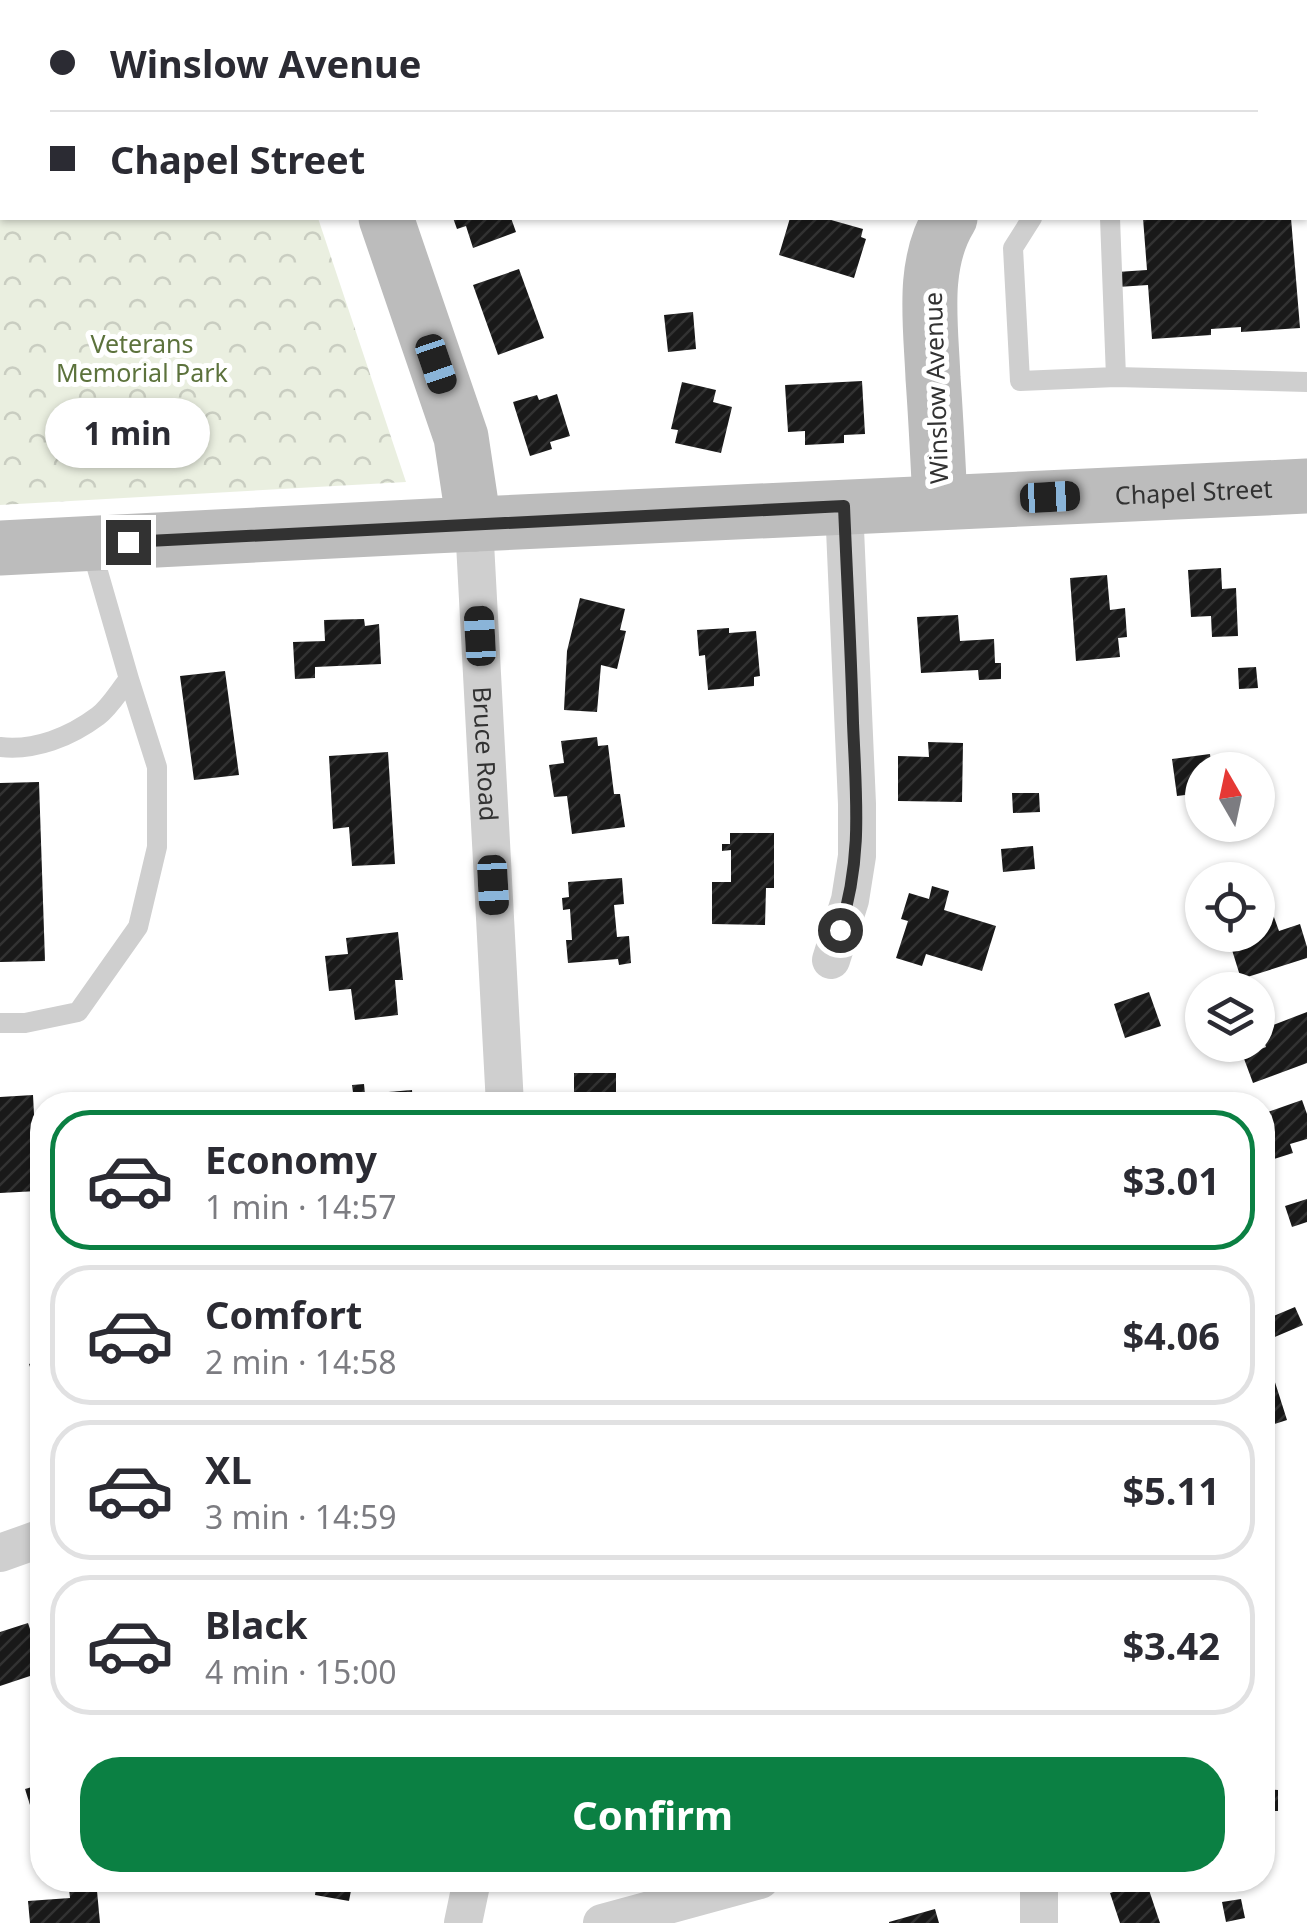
<!DOCTYPE html>
<meta charset="utf-8">
<style>
body{margin:0;font-family:"Noto Sans",sans-serif;background:#f2f2f3;color:#2b2b33;height:100vh;display:flex;flex-direction:column;font-size:38px;white-space:nowrap}
*{box-sizing:border-box;margin:0}
p{font-size:32px;color:#7c7c81}
.icon{flex:none;width:55px;height:55px;fill:none;stroke:currentColor;stroke-width:2;stroke-linecap:round;stroke-linejoin:round}
.map{position:relative;flex:1;overflow:hidden}
.drawer{position:absolute;left:30px;top:1092px;width:1245px;height:800px;display:flex;flex-direction:column;background:#fff;border-radius:40px;box-shadow:0 2px 8px #0004}
.drawer>*{flex:none}
.banner{position:absolute;left:0px;top:0px;width:1308px;height:220px;box-shadow:0 2px 8px #0004;display:grid;align-content:center;height:220px;padding:0 50px;background:#fff}
.needle{width:65px;rotate:351deg}
.controls{position:absolute;left:1185px;top:752px;display:grid;gap:20px}
.controls a{display:grid;place-items:center;width:90px;height:90px;border-radius:50%;background:#fff;box-shadow:0 2px 8px #0004;font-size:50px}
.end{position:absolute;width:45px;height:45px;margin:-22px;border:12px solid #323232;background:#fff;box-shadow:0 0 0 5px #fff}
.from{border-radius:50%}
.bubble{position:absolute;height:70px;border-radius:35px;background:#fff;box-shadow:0 2px 8px #0004;font-size:32px;font-weight:700;line-height:70px;text-align:center}
.car{position:absolute;width:30px;height:60px;margin:-30px -15px;border-radius:12px;box-shadow:0 0 8px 2px #0007;background:linear-gradient(#222 24%,#8ab4d8 0 40%,#222 0 76%,#8ab4d8 0 86%,#222 0)}
.banner b{display:flex;align-items:center;gap:35px;height:95px;font-size:38px}
.banner b+b{border-top:2px solid #e1e1e2}
.banner i{width:25px;height:25px;background:#2b2b33}
ul{padding:18px 0 0;list-style:none}
li{display:flex;align-items:center;gap:30px;height:140px;margin:0 20px 15px;padding:0 30px;border:5px solid #e1e1e2;border-radius:40px}
li div{flex:1}
li b{display:block;font-size:38px}
li em{font-style:normal;font-weight:700}
li.on{border-color:#0b8043}
li>.icon{width:90px;height:90px;stroke-width:1.5}
.button{display:flex;gap:20px;margin-top:auto;padding:20px 50px}
.button a{flex:1;height:115px;border-radius:40px;background:#0b8043;color:#fff;font-size:40px;font-weight:700;line-height:115px;text-align:center}
.map>svg:first-child{display:block}
.park{fill:url(#park-crowns)}
.building{fill:url(#building-hatch)}
.lines{fill:none;stroke-linecap:round;stroke-linejoin:round}
.lane{stroke:#cfcfcf;stroke-width:20}
.street{stroke:#cfcfcf;stroke-width:38}
.secondary{stroke:#bcbcbc;stroke-width:55}
.route{stroke:#323232;stroke-width:12}
.labels{text-anchor:middle;dominant-baseline:central;stroke-width:10;stroke-linejoin:round;paint-order:stroke}
.park-label{font-size:25px;fill:#5c723c;stroke:#fff}
.street-label{font-size:25px;fill:#323232;stroke:#fff}
</style>
<div class="map">
<svg width="1307" height="1923" viewBox="0 0 1307 1923">
<defs>
<pattern id="park-crowns" width="20" height="18" patternUnits="userSpaceOnUse" patternTransform="scale(2.5)"><rect width="20" height="18" fill="#eaefe0"/><path d="M2 6a3 3 0 1 1 6 0M12 15a3 3 0 1 1 6 0" fill="none" stroke="#c9cdc1"/></pattern>
<pattern id="building-hatch" width="6" height="6" patternUnits="userSpaceOnUse" patternTransform="scale(2.5)"><rect width="6" height="6" fill="#191919"/><path d="M-1 1l2-2M0 6l6-6M5 7l2-2" fill="none" stroke="#323232"/></pattern>
</defs>
<rect width="100%" height="100%" fill="#fff"/>
<path class="park" d="M0,0h234l2,2h-234v216h316l88,264 -406,23z"/>
<path class="building" d="M453,218h58l5,14 -43,16 -7,-22 -9,3z
M790,218h34l39,11 -2,8 5,2 -12,39 -75,-23z
M1143,218h148l9,110 -59,4v-5l-30,2v6l-59,4 -4,-54 -30,2 -1,-15 30,-2z
M519,269l25,69 -46,17 -25,-70z
M693,312l3,37 -28,3 -4,-37z
M862,381l3,53 -21,1v8l-39,2v-14l-17,1 -3,-47z
M682,382l34,8 -3,12 19,5 -11,46 -46,-10 3,-13 -7,-1z
M557,394l13,42 -20,6 2,7 -22,7 -17,-54 24,-7 2,5z
M1221,568l1,21 14,-1 2,48 -26,1 -1,-21 -20,1 -3,-47z
M1107,575l3,35 15,-2 2,29 -9,1 2,19 -44,4 -6,-83z
M580,598l45,11 -5,21 6,1 -9,38 -16,-4 -4,47 -33,-2 3,-59z
M958,615l2,26 34,-2 1,24h6v16l-22,1 -1,-10 -57,3 -4,-56z
M364,619l1,7 14,-2 2,40 -66,3v11l-20,1 -2,-37 32,-1 -1,-21z
M729,628v5l27,-2 4,45 -6,1v9l-46,4 -3,-35 -6,1 -2,-26z
M1256,667l2,21 -19,1 -1,-21z
M225,671l14,104 -45,5 -14,-104z
M597,737l1,9 10,-1 6,49h6l5,33 -53,7 -5,-38 -13,1 -5,-32 15,-2 -3,-22z
M928,742l35,1 -1,59 -64,-1v-45l31,1z
M388,752l7,112 -43,2 -3,-39 -16,2 -4,-73z
M1210,754l2,16h-10v23l-25,3 -5,-37z
M39,782l6,179 -45,1v-179z
M1012,793h27l1,19 -27,1z
M730,833h44v55h-8l-1,37 -53,-1v-42h19v-32l-9,1v-7h8z
M1033,846l2,23 -32,3 -2,-23z
M622,878l2,26 -10,1 3,32 12,-1 2,27 -12,2 -1,-6 -50,4 -2,-23h6l-2,-31 -7,1 -1,-12 7,-1 -1,-15z
M932,886l17,5 -5,19 52,16 -14,45 -56,-17 -4,12 -26,-8 12,-37 -7,-2 8,-26 20,6z
M1270,906l9,25 21,-7 7,23v11l-66,21 -13,-42 30,-2v-25z
M398,932l5,48h-8l3,35 -43,5 -4,-31 -22,2 -4,-35 23,-2 -2,-16z
M1149,992l12,34 -36,12 -11,-34z
M1307,1012v51l-54,20 -10,-27 23,-9 -6,-17z
M574,1073h42v19h28l1,13h-71z
M364,1084l1,10 47,-4 1,15h-49l-1,-6 -9,1 -2,-15z
M33,1095l5,96 -38,2v-96z
M1302,1100l5,14v25l-17,5 3,9 -19,6 -12,-35v-10z
M1307,1199v23l-15,5 -7,-21z
M1295,1307l8,18 -33,14 -8,-18z
M1266,1354l21,66 -25,8v-72z
M42,1359v43l-13,-38z
M28,1623l14,42v7l-42,14v-54z
M42,1784v18l-12,3 -5,-16z
M1262,1789l16,1v21h-16z
M68,1880h28l4,43h-70l-2,-22 42,-3z
M180,1880h27v2l-26,5z
M317,1880h36l-4,21 -34,-6z
M1146,1881l14,42h-40l-10,-30z
M1241,1899l4,19 -19,4 -4,-20z
M935,1909l4,14h-50v-1z"/>
<g class="lines">
<path class="lane" d="M1196,2l2,-2
M1032,218l-19,30 7,133 96,-4
M1110,218l6,159 191,5
M0,747c35,4 70,-10 98,-31 12,-9 21,-25 31,-37
M0,1023h25l53,-11 60,-85 19,-80v-80l-28,-88 -39,-135"/>
<g class="street">
<path d="M578,2l2,-2"/>
<path id="s1" d="M474,524l31,581"/>
<path d="M831,960l19,-60 7,-44v-52l-13,-298"/>
<path d="M0,1553l42,-15"/>
<path d="M1039,1880v43"/>
<path d="M463,1923l9,-43"/>
<path d="M602,1923l158,-43"/>
</g>
<g class="secondary">
<path d="M301,0l1,2"/>
<path d="M1102,2l2,-2"/>
<path d="M386,218l75,219 13,87"/>
<path d="M940,502c-2,-41 -4,-83 -7,-124 -2,-53 -12,-113 17,-160"/>
<path id="s2" d="M0,548l432,-22 875,-40"/>
</g>
</g>
<g class="lines">
<path class="route" d="M128,542l716,-36c3,72 7,145 9,217 3,75 10,134 -13,207"/>
</g>
<g class="labels">
<g class="park-label">
<text x="142" y="343">Veterans<tspan x="142" dy="29">Memorial Park</tspan></text>
</g>
<g class="street-label">
<text transform="translate(935 388) rotate(-92)">Winslow Avenue</text>
<text stroke="none"><textPath href="#s2" startOffset="1195">Chapel Street</textPath></text>
<text stroke="none"><textPath href="#s1" startOffset="230">Bruce Road</textPath></text>
</g>
</g>
</svg>
<div class="controls">
<a><svg class="needle" viewBox="-14 -14 28 28"><path d="M0-13l5 13h-10z" fill="#e53935"/><path d="M0 13l5-13h-10z" fill="#7c7c81"/></svg></a>
<a><svg class="icon" aria-label="locate" viewBox="0 0 24 24"><circle cx="12" cy="12" r="6"/><path d="M12 2v4M12 18v4M2 12h4M18 12h4"/></svg></a>
<a><svg class="icon" aria-label="layers" viewBox="0 0 24 24"><path d="M12 4l9 5-9 5-9-5zM3 14l9 5 9-5"/></svg></a>
</div>
<i class="end from" style="left:840px;top:930px"></i>
<i class="end" style="left:128px;top:542px"></i>
<div class="bubble" style="left:45px;top:398px;width:165px">1 min</div>
<i class="car" style="left:436px;top:364px;rotate:161deg"></i>
<i class="car" style="left:1050px;top:497px;rotate:87deg"></i>
<i class="car" style="left:480px;top:636px;rotate:357deg"></i>
<i class="car" style="left:493px;top:885px;rotate:177deg"></i>
<div class="banner">
<b><i class="from"></i>Winslow Avenue</b>
<b><i></i>Chapel Street</b>
</div>
<section class="drawer">
<ul>
<li class="on"><svg class="icon" aria-label="car" viewBox="0 0 24 24"><path d="M5 17H2v-5l4-1 3-4h7l3 4 3 1v5h-3M9 17h6M6 11h13"/><circle cx="7" cy="17" r="2"/><circle cx="17" cy="17" r="2"/></svg><div><b>Economy</b><p>1 min · 14:57</p></div><em>$3.01</em></li>
<li><svg class="icon" aria-label="car" viewBox="0 0 24 24"><path d="M5 17H2v-5l4-1 3-4h7l3 4 3 1v5h-3M9 17h6M6 11h13"/><circle cx="7" cy="17" r="2"/><circle cx="17" cy="17" r="2"/></svg><div><b>Comfort</b><p>2 min · 14:58</p></div><em>$4.06</em></li>
<li><svg class="icon" aria-label="car" viewBox="0 0 24 24"><path d="M5 17H2v-5l4-1 3-4h7l3 4 3 1v5h-3M9 17h6M6 11h13"/><circle cx="7" cy="17" r="2"/><circle cx="17" cy="17" r="2"/></svg><div><b>XL</b><p>3 min · 14:59</p></div><em>$5.11</em></li>
<li><svg class="icon" aria-label="car" viewBox="0 0 24 24"><path d="M5 17H2v-5l4-1 3-4h7l3 4 3 1v5h-3M9 17h6M6 11h13"/><circle cx="7" cy="17" r="2"/><circle cx="17" cy="17" r="2"/></svg><div><b>Black</b><p>4 min · 15:00</p></div><em>$3.42</em></li>
</ul>
<div class="button"><a>Confirm</a></div>
</section>
</div>
